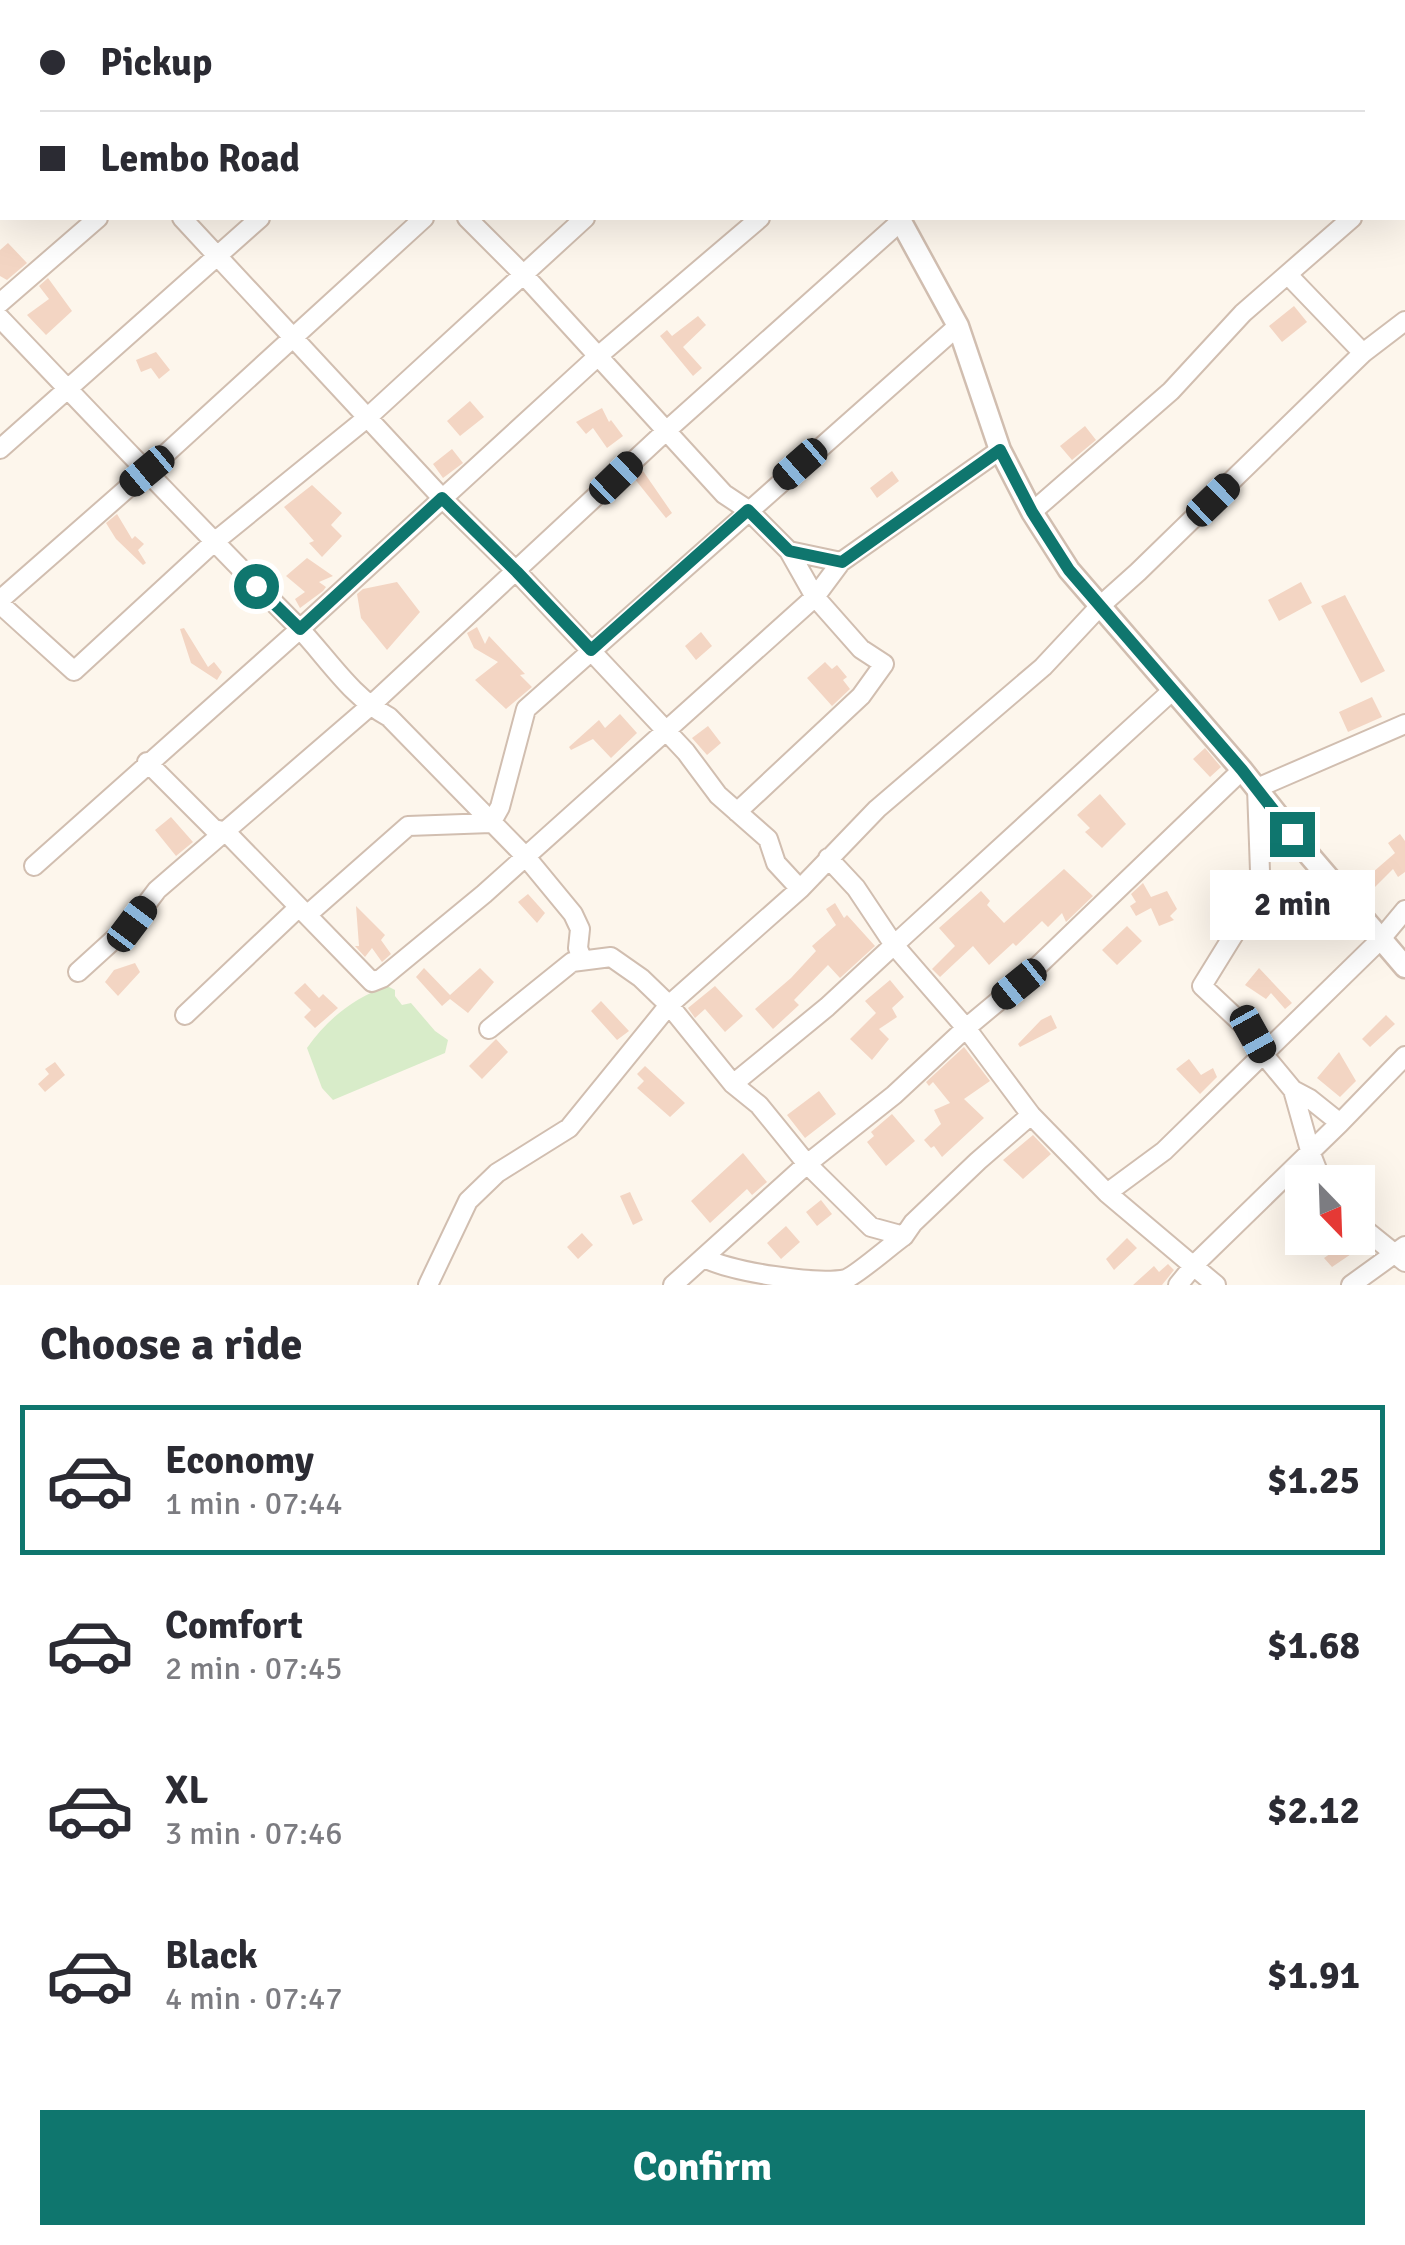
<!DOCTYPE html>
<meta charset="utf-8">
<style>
body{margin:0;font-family:Signika,sans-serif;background:#f2f2f3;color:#2b2b33;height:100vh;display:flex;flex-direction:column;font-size:38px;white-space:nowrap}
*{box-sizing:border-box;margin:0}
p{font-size:32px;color:#7c7c81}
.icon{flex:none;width:55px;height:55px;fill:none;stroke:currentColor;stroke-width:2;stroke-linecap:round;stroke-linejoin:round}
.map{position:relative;height:1285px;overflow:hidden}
.drawer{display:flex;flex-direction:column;background:#fff;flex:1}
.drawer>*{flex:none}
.top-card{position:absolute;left:0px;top:0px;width:1405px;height:220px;box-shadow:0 10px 40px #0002;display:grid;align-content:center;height:220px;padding:0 40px;background:#fff}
.needle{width:65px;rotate:157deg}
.controls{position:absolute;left:1285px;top:1165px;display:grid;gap:20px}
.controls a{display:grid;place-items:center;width:90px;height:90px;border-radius:0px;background:#fff;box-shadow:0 10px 40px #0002;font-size:50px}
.end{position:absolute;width:45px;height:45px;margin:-22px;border:12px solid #0f766e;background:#fff;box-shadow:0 0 0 5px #fff}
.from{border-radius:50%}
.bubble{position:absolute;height:70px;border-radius:0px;background:#fff;box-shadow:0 10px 40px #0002;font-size:32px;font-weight:800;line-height:70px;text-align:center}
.car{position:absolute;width:30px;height:60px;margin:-30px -15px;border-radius:12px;box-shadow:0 0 8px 2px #0007;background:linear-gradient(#222 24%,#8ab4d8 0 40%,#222 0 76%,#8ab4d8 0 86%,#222 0)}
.top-card b{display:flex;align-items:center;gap:35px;height:95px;font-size:38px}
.top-card b+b{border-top:2px solid #e1e1e2}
.top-card i{width:25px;height:25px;background:#2b2b33}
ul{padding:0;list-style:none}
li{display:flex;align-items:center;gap:30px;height:150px;margin:0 20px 15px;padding:0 20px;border:5px solid transparent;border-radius:0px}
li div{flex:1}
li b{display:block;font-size:38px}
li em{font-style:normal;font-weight:800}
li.current{border-color:#0f766e}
li>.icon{width:90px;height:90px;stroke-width:1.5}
h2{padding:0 40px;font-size:45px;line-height:120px}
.button{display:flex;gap:20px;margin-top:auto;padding:20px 40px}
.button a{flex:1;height:115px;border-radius:0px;background:#0f766e;color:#fff;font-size:40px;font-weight:800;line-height:115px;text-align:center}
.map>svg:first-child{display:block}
.green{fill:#d8ecc9}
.building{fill:#f3d5c3}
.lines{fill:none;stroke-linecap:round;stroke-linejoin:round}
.minor-casing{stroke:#d1beb0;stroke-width:22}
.tertiary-casing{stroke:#d1beb0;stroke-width:25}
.minor{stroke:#fff;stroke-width:18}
.tertiary{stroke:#fff;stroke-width:20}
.route{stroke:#0f766e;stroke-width:12}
</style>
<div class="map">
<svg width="1405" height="1285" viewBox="0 0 1405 1285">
<rect width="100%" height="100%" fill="#fdf6ec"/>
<path class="green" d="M387,986l8,4v6l7,9 9,-2 24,28 13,9 -3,13 -112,47 -11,-12 -15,-40c20,-29 47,-50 80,-62z"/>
<path class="building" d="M8,243l19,20 -20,17 -7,-4v-26z
M48,278l24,33 -26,24 -19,-20 22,-16 -10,-13z
M1294,306l13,16 -25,20 -13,-16z
M698,316l8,9 -23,22 19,21 -9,8 -33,-40 7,-6 5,6z
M156,352l14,18 -11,9 -8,-11 -10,4 -5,-12z
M470,401l14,16 -24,19 -13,-15z
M602,408l7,14 2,-2 12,16 -16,12 -14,-20 -7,6 -10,-12z
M1085,426l11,14 -24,20 -12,-14z
M452,449l11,14 -20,15 -10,-14z
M643,471l29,42 -6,5 -32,-40z
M892,471l7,10 -22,17 -7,-10z
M312,485l30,28 -11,12 11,11 -20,21 -13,-14 5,-2 -30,-34z
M117,514l15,25 3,-3 9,8 -6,6 8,13 -3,2 -27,-26 -10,-16z
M307,558l26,18 -14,6 7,5 -3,4 -23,17 -5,-9 10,-7 -19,-16z
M397,582l23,30 -33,38 -26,-32 -4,-24 6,-5z
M1301,582l11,21 -33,18 -11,-21z
M1345,595l40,76 -24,12 -40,-77z
M477,627l8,17 4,-8 36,38 -5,1 12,12 -26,22 -31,-29 23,-18 -24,-14 -7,-15z
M184,628l24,39 6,-5 8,10 -5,8 -26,-17 -11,-34z
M701,632l11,14 -16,14 -11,-14z
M825,662l7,7 5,-4 10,12 -4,3 7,9 -18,17 -25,-28z
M1372,697l10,20 -34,15 -9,-20z
M620,714l17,19 -26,25 -18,-19 -22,11 -2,-3 30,-27 6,8z
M708,726l13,17 -14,12 -15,-17z
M1205,748l16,19 -11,10 -17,-18z
M1100,794l26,30 -24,24 -17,-16 5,-4 -13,-13z
M171,817l22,25 -17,14 -21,-26z
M1400,834l5,7v31l-7,5 -5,-8 -19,19 -9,-9 30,-26 -7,-10z
M1064,869l29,27 -27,26 -4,-9 -14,14 -6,-6 -26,25 -3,-3 -24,22 -16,-19 -33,31 -8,-8 23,-23 -16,-18 42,-37 9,10 -3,4 17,18z
M1143,883l8,14 16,-6 10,18 -7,7 4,4 -15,6 -8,-18 -15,8 -6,-10 6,-4 -5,-8z
M1244,886l4,6 -1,14 -21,18 -7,-6 20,-19 -4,-4z
M528,894l17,19 -8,10 -19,-21z
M835,903l9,15 3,-3 28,31 -35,32 -12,-13 -34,35 5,5 -26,24 -18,-20 36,-31 25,-27 -4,-5 24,-21 -10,-16z
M356,906l29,29 -4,5 10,14 -9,8 -10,-14 -7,9 -10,-11h4z
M1127,926l15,15 -25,24 -15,-15z
M135,963l5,9 -22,24 -13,-14 9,-12z
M424,968l26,27 30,-27 14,14 -26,31 -18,-14 -8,7 -26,-29z
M1259,968l33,35 -7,6 -14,-16 -5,6 -21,-14z
M890,980l14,17 -12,11 5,9 -18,12 10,10 -17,21 -22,-21 26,-26 -11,-12z
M305,983l14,15 4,-4 15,14 -23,20 -11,-11 7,-7 -17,-17z
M715,986l28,30 -18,16 -20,-23 -10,9 -7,-10z
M601,1001l28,30 -12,9 -26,-29z
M1051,1015l6,13 -37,19 -2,-3 23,-24z
M1386,1015l9,9 -25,23 -8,-8z
M496,1039l12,13 -26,27 -13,-13z
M964,1047l26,34 -26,18 20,19 -42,39 -8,-11 -3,2 -7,-8 17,-16 -7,-14 16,-7 -17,-21 -4,4 -3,-4z
M1339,1052l17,29 -16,16 -23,-19z
M1189,1059l12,16 12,-7 4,9 -17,17 -24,-25z
M55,1062l10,13 -20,17 -7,-8 11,-10 -4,-5z
M645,1066l40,37 -15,14 -33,-29 7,-7 -7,-7z
M819,1091l17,23 -31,24 -18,-23z
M892,1114l23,27 -29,25 -19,-24 7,-6 -3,-4z
M1033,1135l18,19 -28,25 -20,-19z
M743,1153l24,29 -15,13 -5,-6 -37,34 -19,-22z
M630,1192l13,28 -10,5 -13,-29z
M821,1200l11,14 -15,12 -11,-14z
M786,1226l14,16 -19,17 -14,-16z
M582,1233l11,12 -15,14 -11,-12z
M1127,1238l10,10 -23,22 -8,-11z
M1353,1238l7,10 -28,19 -8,-9z
M1168,1264l6,6 -12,15h-29l21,-19 5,6z"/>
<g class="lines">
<g class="minor-casing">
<path id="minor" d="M0,0h1
M106,0l2,2
M257,0l3,2
M526,0l2,2
M996,0v2
M1309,0l3,2
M167,2l3,-2
M339,2l3,-2
M500,2l3,-2
M663,2l3,-2
M825,2l4,-2
M1154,2l5,-2
M1402,92l3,3
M0,153l2,-2
M1402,170l3,-2
M182,218l260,280 75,74 169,180 32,43 50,44 8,24 24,26
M467,218l56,56 201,220 24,16 41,41 26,46 46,52 23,15 -23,32 -124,116
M1289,276l74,77
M0,303l98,-85
M0,318c99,104 197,207 297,308 30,31 54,71 92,91l137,140 47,57 7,15 -2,19 4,11
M0,449l260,-231
M1032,512l139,-121 72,-78 109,-95
M789,551l52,11
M0,600l147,-129 277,-253
M0,604l74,67 139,-128 155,-126 217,-199
M147,762l67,67 12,3 146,150 10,-4 102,-84 331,-297 26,-35 159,-112
M828,858l28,30 38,57 279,-255
M34,866l266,-237 297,-272 163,-139
M307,915l101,-89 83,-3 9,-16 26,-98 432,-383
M78,972l54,-49 25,-33 212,-183 297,-276 235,-210
M185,1015l114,-108
M489,1029l83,-67 39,-5 30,21 28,27 64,79 26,21 48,59 64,63 33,9 9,-13 65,-62 53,-46
M733,1084l94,-77 67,-62 72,83 65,87 76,78 109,92
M1293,1090l17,9 30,24 65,-67
M1322,1182l-11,-28 -18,-64 -29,-35 -11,-21 -51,-48 34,-55 23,-18 2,-14 -4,-111 148,-64
M1107,1193l57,-42 216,-211 25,-30
M1358,1224l47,38
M704,1258c29,14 111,27 142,21 11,-4 45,-34 58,-43
M428,1285l40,-84 29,-28 72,-45 100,-123 131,-116 77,-80 166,-142 57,-61 38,-34 225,-219 42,-32
M673,1285l134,-121 87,-69 72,-67 53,-44 223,-214
M1178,1285l17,-21 145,-141
M1351,1285l54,-39"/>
</g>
<g class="tertiary-casing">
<path id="tertiary" d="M804,0l2,2
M899,218l59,108 42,124 32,62 37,58 173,200 68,86 95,111"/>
</g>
<use href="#minor" class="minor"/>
<use href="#tertiary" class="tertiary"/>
</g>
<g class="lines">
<path class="route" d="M256,586l44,43 142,-131 75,74 74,78 157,-140 41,41 53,11 158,-112 32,62 37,58 173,200 50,64"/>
</g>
</svg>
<div class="controls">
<a><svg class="needle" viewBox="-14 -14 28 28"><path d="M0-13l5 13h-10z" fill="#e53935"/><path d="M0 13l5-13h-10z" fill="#7c7c81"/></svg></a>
</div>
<i class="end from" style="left:256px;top:586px"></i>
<i class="end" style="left:1292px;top:834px"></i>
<div class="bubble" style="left:1210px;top:870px;width:165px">2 min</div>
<i class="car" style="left:800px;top:464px;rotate:229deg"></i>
<i class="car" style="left:147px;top:471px;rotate:230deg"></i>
<i class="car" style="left:616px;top:478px;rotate:46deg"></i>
<i class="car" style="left:1213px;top:500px;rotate:46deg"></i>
<i class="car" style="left:132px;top:924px;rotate:37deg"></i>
<i class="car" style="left:1019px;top:984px;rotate:231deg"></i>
<i class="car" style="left:1253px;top:1034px;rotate:151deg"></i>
<div class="top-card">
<b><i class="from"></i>Pickup</b>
<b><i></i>Lembo Road</b>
</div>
</div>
<section class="drawer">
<h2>Choose a ride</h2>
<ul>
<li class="current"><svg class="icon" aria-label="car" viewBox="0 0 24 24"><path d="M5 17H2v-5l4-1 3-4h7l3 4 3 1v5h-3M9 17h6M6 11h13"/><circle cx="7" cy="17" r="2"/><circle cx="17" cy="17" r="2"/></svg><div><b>Economy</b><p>1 min · 07:44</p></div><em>$1.25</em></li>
<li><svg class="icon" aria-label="car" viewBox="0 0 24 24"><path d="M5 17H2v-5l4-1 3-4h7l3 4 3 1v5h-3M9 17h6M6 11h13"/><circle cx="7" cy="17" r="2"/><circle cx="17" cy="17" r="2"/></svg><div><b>Comfort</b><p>2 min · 07:45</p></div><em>$1.68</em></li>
<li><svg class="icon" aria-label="car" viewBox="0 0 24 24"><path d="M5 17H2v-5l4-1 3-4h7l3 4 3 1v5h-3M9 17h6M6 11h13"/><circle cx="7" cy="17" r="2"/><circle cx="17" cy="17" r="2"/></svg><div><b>XL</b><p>3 min · 07:46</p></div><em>$2.12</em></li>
<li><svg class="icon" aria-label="car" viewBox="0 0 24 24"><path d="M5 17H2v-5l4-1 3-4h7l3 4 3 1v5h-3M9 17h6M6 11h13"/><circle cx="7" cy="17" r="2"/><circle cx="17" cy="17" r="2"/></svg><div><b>Black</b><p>4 min · 07:47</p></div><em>$1.91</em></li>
</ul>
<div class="button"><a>Confirm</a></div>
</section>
